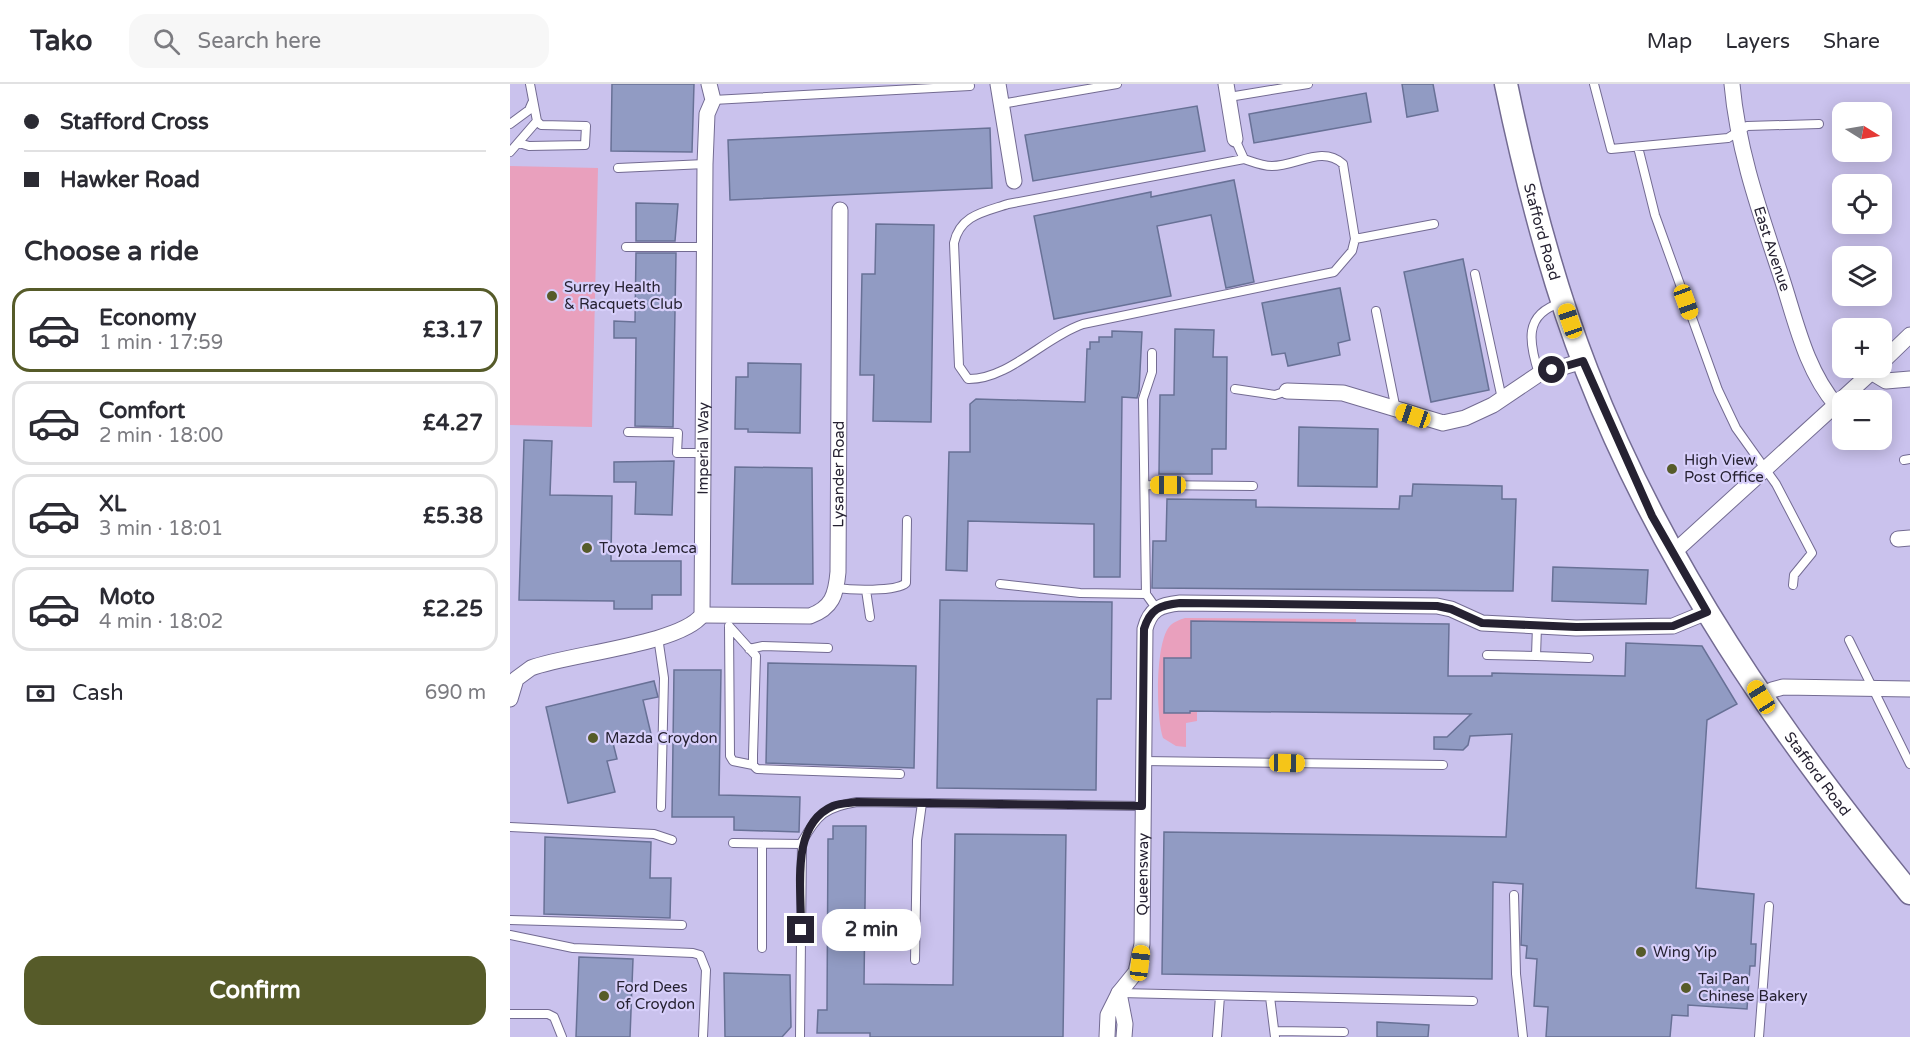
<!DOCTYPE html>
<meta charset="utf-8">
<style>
body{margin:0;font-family:"Varela Round",sans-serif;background:#f7f7f7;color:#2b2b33;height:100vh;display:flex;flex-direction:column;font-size:22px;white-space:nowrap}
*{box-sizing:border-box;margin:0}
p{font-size:20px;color:#7c7c81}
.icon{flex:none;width:33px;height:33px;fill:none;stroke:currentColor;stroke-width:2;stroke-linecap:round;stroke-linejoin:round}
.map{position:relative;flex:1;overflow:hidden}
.sheet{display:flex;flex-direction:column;background:#fff;width:510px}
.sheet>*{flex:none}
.hud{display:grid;align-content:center;height:132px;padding:0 24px;background:#fff}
.needle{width:39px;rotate:101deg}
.fabs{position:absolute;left:1322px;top:18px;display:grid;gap:12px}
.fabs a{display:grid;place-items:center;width:60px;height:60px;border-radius:12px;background:#fff;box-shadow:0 3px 15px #0003;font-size:30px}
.end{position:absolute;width:27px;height:27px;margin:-14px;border:8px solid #262232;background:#fff;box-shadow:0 0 0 3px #fff}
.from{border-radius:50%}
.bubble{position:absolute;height:42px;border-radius:18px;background:#fff;box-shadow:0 3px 15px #0003;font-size:20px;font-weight:700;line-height:42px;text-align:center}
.car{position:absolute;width:18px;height:36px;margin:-18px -9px;border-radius:8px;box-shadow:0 0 4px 2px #0007;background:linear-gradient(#f5c518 24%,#345 0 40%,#f5c518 0 76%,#345 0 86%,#f5c518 0)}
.hud b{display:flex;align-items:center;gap:21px;height:57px;font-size:22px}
.hud b+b{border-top:2px solid #e1e1e2}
.hud i{width:15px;height:15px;background:#2b2b33}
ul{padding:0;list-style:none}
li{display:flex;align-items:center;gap:18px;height:84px;margin:0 12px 9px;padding:0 12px;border:3px solid #e1e1e2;border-radius:18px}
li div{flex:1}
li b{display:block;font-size:22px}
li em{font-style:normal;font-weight:700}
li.on{border-color:#565b29}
li>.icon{width:54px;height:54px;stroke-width:1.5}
h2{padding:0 24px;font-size:27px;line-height:72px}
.pay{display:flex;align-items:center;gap:15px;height:66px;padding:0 24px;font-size:22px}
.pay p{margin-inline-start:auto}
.action{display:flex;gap:12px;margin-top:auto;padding:12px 24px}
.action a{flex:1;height:69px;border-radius:18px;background:#565b29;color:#fff;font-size:24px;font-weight:700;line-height:69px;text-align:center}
header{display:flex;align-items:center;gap:36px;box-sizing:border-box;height:84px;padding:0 30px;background:#fff;border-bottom:2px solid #e1e1e2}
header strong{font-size:28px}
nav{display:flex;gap:33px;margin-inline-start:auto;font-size:21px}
.search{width:420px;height:54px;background:#f7f7f7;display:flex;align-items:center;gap:15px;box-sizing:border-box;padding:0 21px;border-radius:18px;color:#7c7c81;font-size:22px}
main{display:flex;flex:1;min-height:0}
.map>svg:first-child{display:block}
.green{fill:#e9a0bd}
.building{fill:#919bc3;stroke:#687196;stroke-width:1.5}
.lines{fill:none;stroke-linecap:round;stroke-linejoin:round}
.service-casing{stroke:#736b92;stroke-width:10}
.minor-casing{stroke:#736b92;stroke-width:17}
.secondary-casing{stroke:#736b92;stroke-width:25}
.service{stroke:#fff;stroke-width:8}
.minor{stroke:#fff;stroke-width:15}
.secondary{stroke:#fff;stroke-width:22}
.route{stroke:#262232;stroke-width:8}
.poi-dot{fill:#565b29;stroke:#d7cffa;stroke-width:2}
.labels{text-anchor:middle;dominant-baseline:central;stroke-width:4.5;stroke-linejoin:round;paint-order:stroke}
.street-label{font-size:15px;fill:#262232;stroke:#d7cffa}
.poi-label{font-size:15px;fill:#262232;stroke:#d7cffa;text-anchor:start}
</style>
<header>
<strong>Tako</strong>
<div class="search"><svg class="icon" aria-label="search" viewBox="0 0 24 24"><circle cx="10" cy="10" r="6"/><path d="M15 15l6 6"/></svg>Search here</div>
<nav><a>Map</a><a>Layers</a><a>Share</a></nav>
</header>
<main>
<section class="sheet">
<div class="hud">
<b><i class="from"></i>Stafford Cross</b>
<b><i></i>Hawker Road</b>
</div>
<h2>Choose a ride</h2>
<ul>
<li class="on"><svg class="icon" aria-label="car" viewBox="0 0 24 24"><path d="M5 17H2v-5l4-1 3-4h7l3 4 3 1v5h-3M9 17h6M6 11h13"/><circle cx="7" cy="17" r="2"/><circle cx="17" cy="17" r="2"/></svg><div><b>Economy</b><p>1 min · 17:59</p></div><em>£3.17</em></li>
<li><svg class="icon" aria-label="car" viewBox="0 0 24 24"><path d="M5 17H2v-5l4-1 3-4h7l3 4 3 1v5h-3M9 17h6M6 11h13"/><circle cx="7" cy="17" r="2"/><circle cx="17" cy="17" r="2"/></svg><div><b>Comfort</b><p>2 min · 18:00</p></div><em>£4.27</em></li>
<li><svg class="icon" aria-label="car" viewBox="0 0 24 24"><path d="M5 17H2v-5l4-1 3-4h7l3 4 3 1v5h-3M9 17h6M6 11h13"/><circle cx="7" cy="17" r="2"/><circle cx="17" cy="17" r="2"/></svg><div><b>XL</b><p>3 min · 18:01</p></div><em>£5.38</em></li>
<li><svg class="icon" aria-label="car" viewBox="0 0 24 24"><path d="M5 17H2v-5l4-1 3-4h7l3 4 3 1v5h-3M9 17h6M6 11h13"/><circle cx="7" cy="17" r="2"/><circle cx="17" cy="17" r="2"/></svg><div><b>Moto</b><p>4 min · 18:02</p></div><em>£2.25</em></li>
</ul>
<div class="pay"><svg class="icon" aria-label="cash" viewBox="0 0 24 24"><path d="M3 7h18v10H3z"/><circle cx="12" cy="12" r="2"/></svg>Cash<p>690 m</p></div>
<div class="action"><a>Confirm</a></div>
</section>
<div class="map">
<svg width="1400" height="953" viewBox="0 0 1400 953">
<rect width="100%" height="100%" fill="#cac2ed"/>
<path class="green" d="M0,82l88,2 -6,259 -82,-2z
M675,534l171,1v4l-165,35 -27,1v54l33,-1v9l-11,2v24l-10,-1 -13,-8c-7,-21 -8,-93 6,-111 4,-5 10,-7 16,-9z"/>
<path class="building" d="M102,0h82l-2,68 -81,-1z
M892,0h31l5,27 -31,6z
M856,9l5,29 -117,21 -5,-29z
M687,22l8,45 -172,30 -8,-46z
M480,44l2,60 -262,12 -2,-60z
M724,96l20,102 -28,6 -15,-73 -54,11 14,70 -117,23 -20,-103 117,-24v5z
M126,119l42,1 -3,37h-39z
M366,140l58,1 -3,197 -58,-1 1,-46h-14l2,-101h13z
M126,169h40l-3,174 -38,-1 1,-88h-22v-17l21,1z
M953,175l26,131 -58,12 -27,-130z
M830,204l10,52 -12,3 2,12 -52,11 -3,-13 -13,2 -10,-52z
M665,245l39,1 -1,27h14l-1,92h-14v25h-53l1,-79h14z
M602,247l30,1 -3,59 -2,7 -15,-1 -2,180h-26v-53l-126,-3 -1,50 -21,-1 3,-118h21v-48l6,-5 109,3 2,-53h3v-7h9v-5h13z
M238,279l53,1 -1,69 -52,-1v-3h-13l1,-52h12z
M789,343l79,2 -1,58 -79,-1z
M14,356l28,1 -2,54 62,1 -1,65h70v34h-29v14h-38v-8l-95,-1z
M164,377l-2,54 -37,-1 1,-32h-22v-20z
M225,383l77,1 1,116h-81z
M903,400l89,2v13h14l-3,92 -361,-3 1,-47h13l1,-42 89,1v7l143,2 1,-13h12z
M1043,483l95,3 -2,34 -94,-3z
M430,516l172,2 -1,97h-14l-1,91 -159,-2z
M681,537l258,3 -1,52h44v-3l133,3 1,-33 76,3 35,58 -30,16 -11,168 58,6 -3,50h5l-1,22h-5l-3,43 -59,-4v11l-16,-1 -2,22h-124l2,-30 -14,-1 3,-47 -11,-1 1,-12 -6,-1 2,-61 -30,-2 -1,97 -330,-5 2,-142 342,5 6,-103 -42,2 -2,9 -5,5 -29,-1v-12h13l24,-23 -281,-3v2h-26v-55h27z
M258,579l148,3 -2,102 -148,-5z
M164,586h47l-2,125 81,2 -1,35 -65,-2v-13h-62z
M144,597l4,16 -15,3 8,34 -38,9 4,16 -10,2 8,31 -47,11 -22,-96z
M323,742h33l-2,158 89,1 2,-151 111,1 -3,202h-193v-4h-53l1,-23h9l1,-171h5z
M35,753l106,5 -1,36h21l-1,40 -126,-4z
M69,873l54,2 -3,78h-54z
M214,889l66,2 1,52 -9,10h-57z
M867,938l52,3 -1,12h-51z"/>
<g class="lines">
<g class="service-casing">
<path id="service" d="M1084,0l17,65 117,-11 19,-12 72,-2
M719,13l79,-13
M203,16l257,-14
M491,20l116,-20
M0,40l19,-14 3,-7
M725,55l9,20c9,3 18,7 28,7 25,0 50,-21 71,-2l12,75 -3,12 -18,21 -251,52c-38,13 -75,56 -115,55l-9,-13 -5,-123c6,-28 30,-31 54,-39l236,-45
M9,59l10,3 56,-1 1,-19 -45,-1 -4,-4
M1128,63l17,68 63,175 18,38 40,56 36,69 -18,22 -1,10
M0,68l27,-31 -7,-37
M108,84l87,-4
M845,155l79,-15
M116,163h78
M965,190l27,125
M866,227l20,99
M1029,290c-10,-31 -16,-60 22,-71
M725,305l40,6 12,-4
M118,348l50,1 -1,20h26
M1394,376l6,-1
M636,401l107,1
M490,500l80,9 66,1 10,14
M326,504c15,2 60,4 70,-5l1,-63
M356,506l4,27
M636,510l-3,-195 9,-27v-19
M219,542l27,30 -3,99v10l4,4 143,5
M219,542l1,130 3,5 20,4
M148,553l6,41 -3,129
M1339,556l61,124
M239,565l14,-3 65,2
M977,571l49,1 1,-30
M1026,572l53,2
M633,677l300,4
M0,743l144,7 18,6
M223,759l69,1
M1004,811l2,79 7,63
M0,836l172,5
M0,851l63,13 120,5 7,2 6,15 -3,67
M252,864v-104
M405,876l2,-120 5,-37
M610,909l353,8
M760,913l5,40
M0,930h38l6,3 8,20
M765,947l69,1
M290,953l2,-195c15,-27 23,-35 55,-40l285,4
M707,953l3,-41
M1249,953l10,-131"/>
</g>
<g class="minor-casing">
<g id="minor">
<path d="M488,0l16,97"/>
<path d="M716,0l9,55"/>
<path id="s1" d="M1222,0c6,68 29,131 50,195 14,43 24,91 54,126"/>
<path d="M1371,279l29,-28"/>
<path d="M1361,288l15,9 24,-2"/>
<path d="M777,307l56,2 100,30 22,-5 28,-13 46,-31 44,-13"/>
<path d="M1388,455l12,-1"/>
<path d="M1163,469l203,-185"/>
<path id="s2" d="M192,531l108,1c22,-8 26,-21 28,-44l2,-362"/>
<path d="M1251,613l11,-7 11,-3 127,2"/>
<path id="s3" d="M0,615l6,-20 15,-11c37,-14 150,-24 171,-53l3,-451 2,-50 6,-14 -4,-16"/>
<path d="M609,909l6,31 -1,13"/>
<path id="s4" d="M597,953l1,-22 11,-22 17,-21 6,-28 3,-315c5,-20 15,-24 35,-26l257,3 14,3 31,14 94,5 97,-2 34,-14"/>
</g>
</g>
<g class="secondary-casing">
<g id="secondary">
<path id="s5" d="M996,0c20,96 45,195 81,287 75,193 193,363 323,522"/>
</g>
</g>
<use href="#service" class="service"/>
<use href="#minor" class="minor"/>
<use href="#secondary" class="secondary"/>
</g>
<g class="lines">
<path class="route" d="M291,846c1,-39 -12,-105 32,-124 7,-3 17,-3 24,-4l285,4 2,-177c6,-20 16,-24 36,-26l257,3 14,3 31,14 94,4 97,-1 34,-14 -55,-96 -69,-155 -31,9"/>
</g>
<g class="poi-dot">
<circle cx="42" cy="212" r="6"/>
<circle cx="1162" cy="385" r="6"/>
<circle cx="77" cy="464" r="6"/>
<circle cx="83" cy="654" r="6"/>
<circle cx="1131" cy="868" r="6"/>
<circle cx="1176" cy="904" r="6"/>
<circle cx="94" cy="912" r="6"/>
</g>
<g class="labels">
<g class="street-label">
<text stroke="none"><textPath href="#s5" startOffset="152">Stafford Road</textPath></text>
<text stroke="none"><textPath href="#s1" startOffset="170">East Avenue</textPath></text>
<text stroke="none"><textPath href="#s3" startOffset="387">Imperial Way</textPath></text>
<text stroke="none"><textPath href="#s2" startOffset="262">Lysander Road</textPath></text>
<text stroke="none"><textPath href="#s5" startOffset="764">Stafford Road</textPath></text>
<text stroke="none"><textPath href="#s4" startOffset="172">Queensway</textPath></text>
</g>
<g class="poi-label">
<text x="54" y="203">Surrey Health<tspan x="54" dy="17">&amp; Racquets Club</tspan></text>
<text x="1174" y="376">High View<tspan x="1174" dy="17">Post Office</tspan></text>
<text x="89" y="464">Toyota Jemca</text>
<text x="95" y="654">Mazda Croydon</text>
<text x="1143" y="868">Wing Yip</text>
<text x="1188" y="895">Tai Pan<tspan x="1188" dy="17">Chinese Bakery</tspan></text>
<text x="106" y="903">Ford Dees<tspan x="106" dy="17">of Croydon</tspan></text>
</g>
</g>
</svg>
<div class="fabs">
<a><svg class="needle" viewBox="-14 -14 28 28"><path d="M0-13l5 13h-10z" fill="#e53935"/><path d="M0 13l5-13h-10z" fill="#7c7c81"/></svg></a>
<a><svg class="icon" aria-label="locate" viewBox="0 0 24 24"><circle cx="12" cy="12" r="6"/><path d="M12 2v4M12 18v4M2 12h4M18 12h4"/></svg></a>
<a><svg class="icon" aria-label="layers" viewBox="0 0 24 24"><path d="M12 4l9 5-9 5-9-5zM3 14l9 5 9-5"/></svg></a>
<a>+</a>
<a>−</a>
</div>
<i class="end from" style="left:1042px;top:286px"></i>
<i class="end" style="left:291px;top:846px"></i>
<div class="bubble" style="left:312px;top:825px;width:99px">2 min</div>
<i class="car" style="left:1176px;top:218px;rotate:160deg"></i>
<i class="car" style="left:1060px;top:237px;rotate:341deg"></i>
<i class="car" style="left:903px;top:332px;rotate:289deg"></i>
<i class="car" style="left:658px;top:401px;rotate:270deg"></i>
<i class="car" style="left:1251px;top:613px;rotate:328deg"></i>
<i class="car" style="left:777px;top:679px;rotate:91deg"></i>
<i class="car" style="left:630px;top:879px;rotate:7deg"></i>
</div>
</main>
